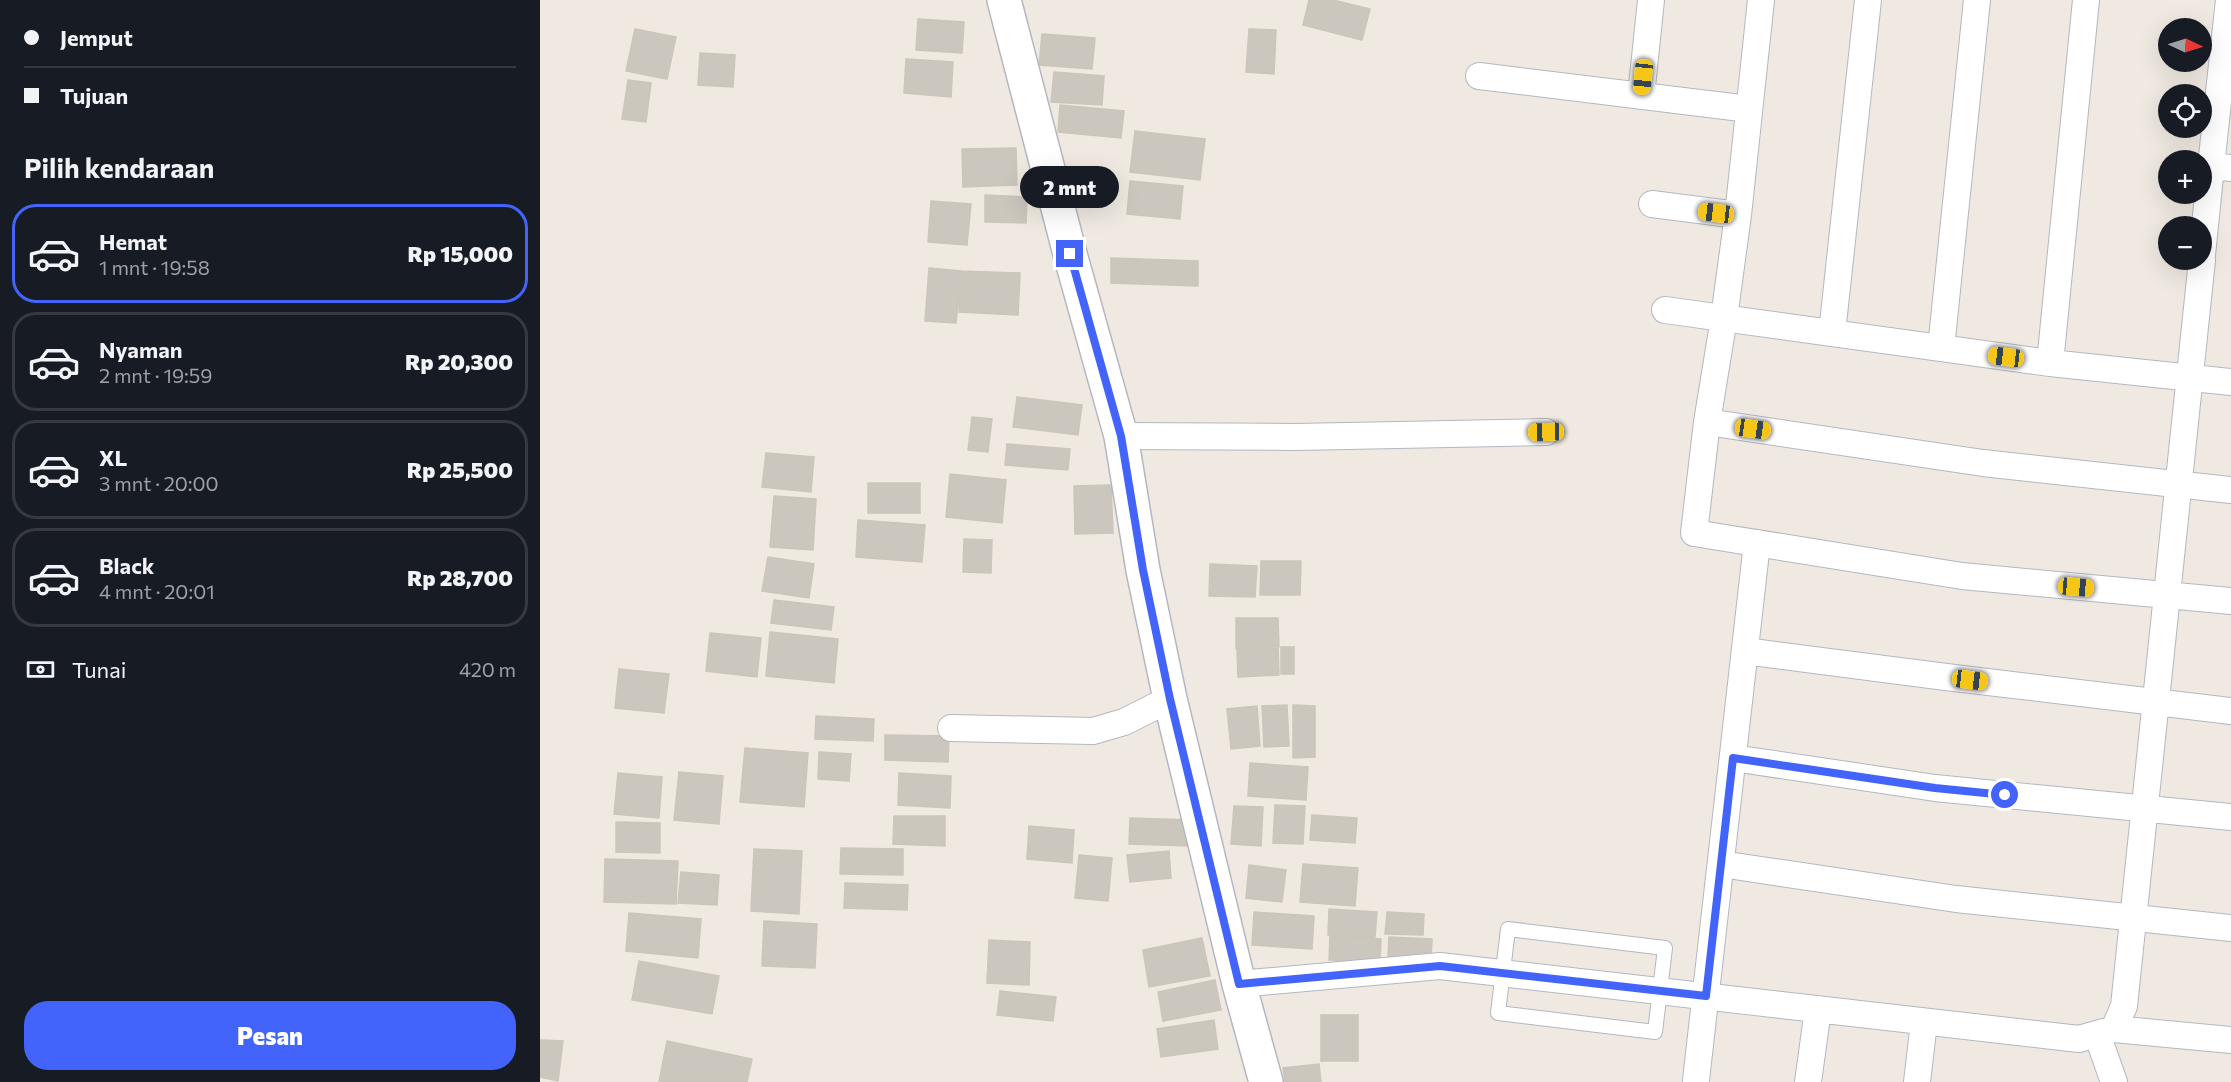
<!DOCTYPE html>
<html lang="id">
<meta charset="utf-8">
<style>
body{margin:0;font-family:Commissioner,sans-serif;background:#242831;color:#f1f3f6;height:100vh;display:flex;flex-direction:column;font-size:22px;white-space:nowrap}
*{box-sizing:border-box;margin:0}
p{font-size:20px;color:#9ea1a6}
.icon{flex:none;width:33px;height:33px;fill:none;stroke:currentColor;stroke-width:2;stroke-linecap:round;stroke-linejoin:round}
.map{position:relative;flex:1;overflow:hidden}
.details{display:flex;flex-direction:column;background:#171b24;width:540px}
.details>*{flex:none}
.guide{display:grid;align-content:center;height:132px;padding:0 24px;background:#171b24}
.needle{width:39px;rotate:94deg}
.buttons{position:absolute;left:1618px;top:18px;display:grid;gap:12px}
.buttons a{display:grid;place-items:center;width:54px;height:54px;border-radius:50%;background:#171b24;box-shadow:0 6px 24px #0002;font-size:30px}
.end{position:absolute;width:27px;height:27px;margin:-14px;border:8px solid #4264fb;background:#fff;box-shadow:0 0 0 3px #fff}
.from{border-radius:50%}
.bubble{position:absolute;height:42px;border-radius:21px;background:#171b24;box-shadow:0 6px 24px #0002;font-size:20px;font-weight:800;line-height:42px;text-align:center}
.car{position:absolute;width:18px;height:36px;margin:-18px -9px;border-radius:8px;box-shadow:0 0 4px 2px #0007;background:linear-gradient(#f5c518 24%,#345 0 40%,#f5c518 0 76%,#345 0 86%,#f5c518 0)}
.guide b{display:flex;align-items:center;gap:21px;height:57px;font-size:22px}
.guide b+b{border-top:2px solid #363941}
.guide i{width:15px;height:15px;background:#f1f3f6}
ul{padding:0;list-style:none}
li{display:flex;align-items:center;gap:18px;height:99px;margin:0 12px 9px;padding:0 12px;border:3px solid #363941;border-radius:24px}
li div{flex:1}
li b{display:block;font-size:22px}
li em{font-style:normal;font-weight:800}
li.active{border-color:#4264fb}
li>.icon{width:54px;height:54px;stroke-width:1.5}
h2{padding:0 24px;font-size:27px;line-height:72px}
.pay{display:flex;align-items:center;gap:15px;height:66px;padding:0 24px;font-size:22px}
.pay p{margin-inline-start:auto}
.cta{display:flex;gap:12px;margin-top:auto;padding:12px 24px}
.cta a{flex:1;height:69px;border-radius:24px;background:#4264fb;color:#fff;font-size:24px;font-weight:800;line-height:69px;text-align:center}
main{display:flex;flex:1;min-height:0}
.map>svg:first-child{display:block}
.building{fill:#cbc7bf;stroke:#cbc5ba;stroke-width:1.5}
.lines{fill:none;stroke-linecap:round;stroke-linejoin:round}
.lane-casing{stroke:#b4b7c1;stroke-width:16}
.street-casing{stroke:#b4b7c1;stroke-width:28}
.secondary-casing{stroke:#b4b7c1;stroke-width:36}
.lane{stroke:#fff;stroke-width:14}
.street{stroke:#fff;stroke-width:26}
.secondary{stroke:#fff;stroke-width:33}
.route{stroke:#4264fb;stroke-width:8}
</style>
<main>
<section class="details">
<div class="guide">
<b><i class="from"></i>Jemput</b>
<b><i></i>Tujuan</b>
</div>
<h2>Pilih kendaraan</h2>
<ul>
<li class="active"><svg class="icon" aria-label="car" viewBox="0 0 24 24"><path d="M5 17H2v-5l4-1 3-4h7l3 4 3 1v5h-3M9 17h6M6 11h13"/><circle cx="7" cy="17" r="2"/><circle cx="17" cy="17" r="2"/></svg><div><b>Hemat</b><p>1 mnt · 19:58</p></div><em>Rp 15,000</em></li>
<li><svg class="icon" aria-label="car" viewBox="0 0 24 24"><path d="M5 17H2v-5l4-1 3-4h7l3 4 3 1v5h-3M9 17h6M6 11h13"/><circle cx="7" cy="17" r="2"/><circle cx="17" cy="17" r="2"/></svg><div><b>Nyaman</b><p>2 mnt · 19:59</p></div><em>Rp 20,300</em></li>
<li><svg class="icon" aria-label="car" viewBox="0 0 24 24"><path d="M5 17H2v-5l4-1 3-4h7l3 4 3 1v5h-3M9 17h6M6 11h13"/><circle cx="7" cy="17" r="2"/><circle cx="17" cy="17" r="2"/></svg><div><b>XL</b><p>3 mnt · 20:00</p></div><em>Rp 25,500</em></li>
<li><svg class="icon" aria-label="car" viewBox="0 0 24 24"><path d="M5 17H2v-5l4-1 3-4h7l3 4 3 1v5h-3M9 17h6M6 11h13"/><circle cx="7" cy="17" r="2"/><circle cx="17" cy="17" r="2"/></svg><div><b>Black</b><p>4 mnt · 20:01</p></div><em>Rp 28,700</em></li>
</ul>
<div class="pay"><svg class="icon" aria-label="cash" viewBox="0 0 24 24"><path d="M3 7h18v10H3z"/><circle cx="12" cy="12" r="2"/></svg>Tunai<p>420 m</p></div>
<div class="cta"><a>Pesan</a></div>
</section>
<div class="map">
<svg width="1691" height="1082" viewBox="0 0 1691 1082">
<rect width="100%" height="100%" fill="#efe9e1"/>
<path class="building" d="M769,0h24l37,9 -8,31 -59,-15z
M378,19l46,3 -2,31 -46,-3z
M95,29l41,8 -9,42 -41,-8z
M709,29l27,1 -2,44 -28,-2z
M502,34l53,4 -3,31 -53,-4z
M160,53l35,2 -2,32 -35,-2z
M366,59l47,3 -2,35 -47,-4z
M514,72l50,4 -2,29 -51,-3z
M88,80l23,3 -5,39 -24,-3z
M520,105l64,6 -3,27 -63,-6z
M595,131l70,8 -5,41 -70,-8z
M476,148l1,37 -54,2 -1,-38z
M590,181l53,5 -3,33 -53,-5z
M445,195l42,2 -1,26 -41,-1z
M391,201l40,3 -4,41 -39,-3z
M571,258l87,3v25l-87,-3z
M389,268l32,3 -5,52 -31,-2z
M421,271l59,2 -2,42 -59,-3z
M477,397l65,8 -4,30 -65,-8z
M432,417l20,2 -4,33 -20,-2z
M467,444l63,5 -2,21 -63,-5z
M226,453l48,4 -3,35 -49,-5z
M410,474l56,6 -4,43 -56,-6z
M328,483h52v30h-52z
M571,485l2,48 -38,1 -1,-48z
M234,496l42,3 -3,51 -43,-3z
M318,520l67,5 -3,37 -66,-5z
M424,539l28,1 -1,33 -28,-1z
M228,557l46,7 -5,34 -47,-7z
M721,561h40l-1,34h-40z
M670,564l47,2 -2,31 -46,-1z
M234,600l60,7 -3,23 -60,-7z
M696,618h42l1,29 -43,1z
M230,632l68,7 -4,44 -68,-7z
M170,633l51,5 -4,39 -51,-6z
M741,647h13v27h-13z
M738,648l1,27 -41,2 -1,-28z
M79,669l50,5 -5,39 -49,-5z
M747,705l2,41 -25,1 -2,-41z
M753,705l22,1v51l-22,1z
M717,706l3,40 -29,3 -4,-40z
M276,716l58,3 -1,22 -58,-2z
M345,735l64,1 -1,26 -63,-2z
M205,748l63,5 -4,54 -64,-5z
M279,752l32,2 -2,27 -31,-2z
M710,763l58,4 -2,33 -58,-4z
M139,772l44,4 -4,48 -45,-4z
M78,773l44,4 -3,41 -45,-4z
M359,773l52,3 -1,32 -52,-3z
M735,805l30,1 -2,38 -30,-1z
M694,806l29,1 -2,39 -30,-2z
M772,815l45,3 -2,25 -45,-3z
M354,816h51v30l-52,-2z
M590,818l61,2 -1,26 -61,-2z
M76,822l44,1v30l-44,-1z
M489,826l45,4 -2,33 -45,-4z
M301,848l62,1v26l-63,-1z
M214,849l48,2 -3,63 -48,-3z
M629,851l2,27 -41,4 -3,-27z
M539,855l33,3 -4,43 -33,-3z
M65,859l73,2 -2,43 -72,-2z
M763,864l55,4 -3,38 -55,-4z
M709,865l37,5 -4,32 -36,-4z
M141,872l38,3 -2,30 -39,-2z
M305,883l63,2 -1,25 -63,-2z
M789,909l48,3 -2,25 -47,-2z
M714,912l60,4 -2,33 -60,-4z
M847,912l37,2 -1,21 -38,-1z
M89,913l72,6 -3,39 -72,-7z
M224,921l53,3 -2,44 -53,-2z
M790,936l51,3 -1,23 -51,-2z
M849,937l43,2 -1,20 -43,-2z
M662,938l8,38 -61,11 -6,-37z
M449,940l41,2 -1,43 -42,-2z
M99,961l80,15 -7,38 -80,-14z
M675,980l6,30 -58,11 -5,-29z
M460,991l56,6 -3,24 -56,-6z
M781,1015h37v46h-37z
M674,1020l4,29 -57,8 -4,-28z
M0,1040l23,1 -5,40 -18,-4z
M127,1041l85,18 -5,23h-88z
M779,1064l2,18h-36l-2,-14z"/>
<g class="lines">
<g class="lane-casing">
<path id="lane" d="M968,929l157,19 -10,84 -157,-19z"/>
</g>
<g class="street-casing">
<path id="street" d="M1221,0l-23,215 -14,103 -17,104 -13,111 268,43 269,25
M939,76l270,33
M1101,96l10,-96
M1671,166l18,-166
M1112,204l86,11
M1662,255l9,-89 20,2
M1125,310l385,53 181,19
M1292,333l36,-333
M1401,348l36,-348
M1510,363l36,-363
M1167,422l276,41 248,27
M581,436l174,1 251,-5
M1205,651l201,26 285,34
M411,728l142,3 31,-9 46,-23
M1193,758l202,30 296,29
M1181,864l235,35 275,29
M699,984l201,-18 639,73 35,-10 10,-23 78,-746
M1574,1029l117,11
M1557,1034l17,48
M1156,1080l61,-537
M1268,1082l10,-73
M1377,1082l7,-60"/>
</g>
<g class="secondary-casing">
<path id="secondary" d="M464,0l66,254 51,182 22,134 27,129 69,285 27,98"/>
</g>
<use href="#lane" class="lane"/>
<use href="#street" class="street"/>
<use href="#secondary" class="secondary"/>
</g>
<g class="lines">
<path class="route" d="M530,254l51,182 22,134 27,129 69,285 201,-18 266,30 27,-238 202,30 70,7"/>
</g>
</svg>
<div class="buttons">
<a><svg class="needle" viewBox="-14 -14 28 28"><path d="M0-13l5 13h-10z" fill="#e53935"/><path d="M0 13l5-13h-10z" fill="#9ea1a6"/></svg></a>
<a><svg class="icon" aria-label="locate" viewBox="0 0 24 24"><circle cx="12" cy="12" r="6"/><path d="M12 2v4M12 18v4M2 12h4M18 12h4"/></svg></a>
<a>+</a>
<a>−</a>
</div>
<i class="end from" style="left:1465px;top:795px"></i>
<i class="end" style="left:530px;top:254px"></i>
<div class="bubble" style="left:480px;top:166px;width:99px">2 mnt</div>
<i class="car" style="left:1103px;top:77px;rotate:186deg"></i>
<i class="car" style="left:1176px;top:213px;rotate:277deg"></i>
<i class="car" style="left:1466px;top:357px;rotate:277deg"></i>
<i class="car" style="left:1213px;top:429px;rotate:98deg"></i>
<i class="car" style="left:1006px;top:432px;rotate:269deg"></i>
<i class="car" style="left:1536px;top:587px;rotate:95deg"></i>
<i class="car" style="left:1430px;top:680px;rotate:97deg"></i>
</div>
</main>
